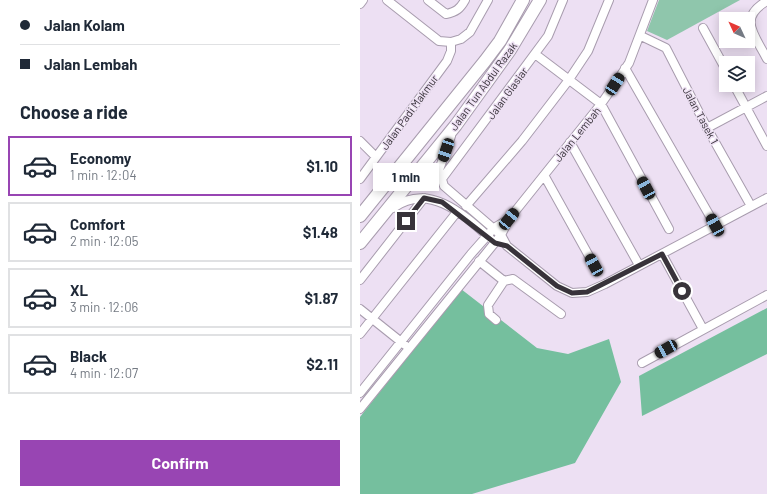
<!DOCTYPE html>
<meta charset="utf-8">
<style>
body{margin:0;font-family:Barlow,sans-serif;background:#f2f2f3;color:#1f2937;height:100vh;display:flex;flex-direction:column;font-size:15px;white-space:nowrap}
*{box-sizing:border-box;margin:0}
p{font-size:13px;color:#747a83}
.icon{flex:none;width:22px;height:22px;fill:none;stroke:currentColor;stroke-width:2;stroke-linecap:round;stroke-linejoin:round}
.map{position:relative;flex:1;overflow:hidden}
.drawer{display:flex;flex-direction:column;background:#fff;width:360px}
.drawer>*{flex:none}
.hud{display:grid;align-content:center;height:88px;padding:0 20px;background:#fff}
.needle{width:26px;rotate:314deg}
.controls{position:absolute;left:359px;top:12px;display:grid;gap:8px}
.controls a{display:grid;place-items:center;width:36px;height:36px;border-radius:0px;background:#fff;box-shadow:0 2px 10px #0003;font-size:20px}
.end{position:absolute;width:18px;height:18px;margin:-9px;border:5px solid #38333a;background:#fff;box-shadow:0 0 0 2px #fff}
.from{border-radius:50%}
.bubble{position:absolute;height:28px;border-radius:0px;background:#fff;box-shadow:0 2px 10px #0003;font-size:13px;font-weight:700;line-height:28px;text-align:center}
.car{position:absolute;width:12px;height:24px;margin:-12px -6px;border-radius:5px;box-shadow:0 0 3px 1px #0007;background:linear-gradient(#222 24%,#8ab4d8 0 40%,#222 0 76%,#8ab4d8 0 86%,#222 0)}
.hud b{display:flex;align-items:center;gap:14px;height:38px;font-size:15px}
.hud b+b{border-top:1px solid #e0e1e3}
.hud i{width:10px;height:10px;background:#1f2937}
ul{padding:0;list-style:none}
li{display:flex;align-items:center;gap:12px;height:60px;margin:0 8px 6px;padding:0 12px;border:2px solid #e0e1e3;border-radius:0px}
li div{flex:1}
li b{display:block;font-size:15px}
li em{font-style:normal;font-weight:700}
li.current{border-color:#9845b3}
li>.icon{width:36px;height:36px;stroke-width:1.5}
h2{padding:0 20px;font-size:18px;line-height:48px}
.action{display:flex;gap:8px;margin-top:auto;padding:8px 20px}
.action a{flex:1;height:46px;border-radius:0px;background:#9845b3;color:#fff;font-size:16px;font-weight:700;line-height:46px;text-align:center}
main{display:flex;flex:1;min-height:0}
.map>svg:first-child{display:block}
.green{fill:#8fc6ac}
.forest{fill:#75bf9e}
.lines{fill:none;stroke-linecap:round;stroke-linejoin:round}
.minor-casing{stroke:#a89cae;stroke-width:10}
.highway-casing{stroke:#a89cae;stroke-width:14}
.minor{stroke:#fff;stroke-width:8}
.highway{stroke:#fff;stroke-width:12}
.route{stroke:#38333a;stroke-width:5}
.labels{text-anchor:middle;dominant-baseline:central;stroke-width:3;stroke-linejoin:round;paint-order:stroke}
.street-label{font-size:11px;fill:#38333a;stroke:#ede0f3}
</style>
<main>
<section class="drawer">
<div class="hud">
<b><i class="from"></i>Jalan Kolam</b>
<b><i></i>Jalan Lembah</b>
</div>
<h2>Choose a ride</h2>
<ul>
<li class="current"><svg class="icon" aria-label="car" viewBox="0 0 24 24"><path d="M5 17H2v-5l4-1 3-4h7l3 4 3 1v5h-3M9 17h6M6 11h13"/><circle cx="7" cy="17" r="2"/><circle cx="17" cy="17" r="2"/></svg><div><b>Economy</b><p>1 min · 12:04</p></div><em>$1.10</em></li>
<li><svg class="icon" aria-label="car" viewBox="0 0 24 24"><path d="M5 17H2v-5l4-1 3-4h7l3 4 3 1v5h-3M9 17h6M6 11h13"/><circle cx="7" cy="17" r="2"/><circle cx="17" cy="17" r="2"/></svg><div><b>Comfort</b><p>2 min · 12:05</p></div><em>$1.48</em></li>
<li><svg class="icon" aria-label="car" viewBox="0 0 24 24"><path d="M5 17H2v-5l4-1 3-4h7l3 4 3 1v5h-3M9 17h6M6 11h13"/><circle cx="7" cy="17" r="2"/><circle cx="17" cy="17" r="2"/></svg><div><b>XL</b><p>3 min · 12:06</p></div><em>$1.87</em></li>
<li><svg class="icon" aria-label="car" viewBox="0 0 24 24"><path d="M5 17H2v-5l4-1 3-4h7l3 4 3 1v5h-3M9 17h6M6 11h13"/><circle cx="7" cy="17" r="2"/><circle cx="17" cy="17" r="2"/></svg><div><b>Black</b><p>4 min · 12:07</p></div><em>$2.11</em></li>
</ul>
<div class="action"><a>Confirm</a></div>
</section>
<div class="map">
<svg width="407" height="494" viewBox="0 0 407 494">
<rect width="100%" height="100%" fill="#ede0f3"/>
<path class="green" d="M299,0h81l-73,40 -20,-9z"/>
<path class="forest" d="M101,289l76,59 31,6 41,-15 12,43 -46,81 -103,31h-112v-77z
M407,308v46l-125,62 -3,-40z"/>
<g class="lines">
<g class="minor-casing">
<path id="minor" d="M27,0l52,41 12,1 10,-3 9,-7 18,-32
M68,0l18,14c10,-2 14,-5 19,-14
M407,1c-30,17 -12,34 0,58
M0,4l3,-4
M343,28l23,42
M281,36l25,12 41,80 44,78
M175,54l66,50 68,125
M265,68l90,157
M374,85l33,61
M347,128l60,-32
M91,136l-12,34 5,16 57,49 6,11 50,40 15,7 15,-1 18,-8 162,-86
M0,141l16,16
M210,142l69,123
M184,175l50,90
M0,179l87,-118 4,-10v-9
M81,180l107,-144 15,-36
M106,206l56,-65 46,-60 20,-30 21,-51
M33,208c36,-26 70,6 97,30
M302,254l41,75
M119,261l25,20 -16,24 1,9 7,6
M0,280l64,-82
M144,281l9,-2 48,35
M0,309l45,36
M0,334l97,-122
M282,363l125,-68
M0,393l111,-139 23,-26 15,-9
M0,409l141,-174 8,-16 92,-115 14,-20 14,-21 24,-63"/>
</g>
<g class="highway-casing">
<path id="highway" d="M0,216l125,-155 15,-20 23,-41
M0,243l96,-118 54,-75 30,-50"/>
</g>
<use href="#minor" class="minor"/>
<use href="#highway" class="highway"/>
</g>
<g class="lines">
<path class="route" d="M46,221l18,-23 18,4 53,41 12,3 50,40 15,7 15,-1 75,-38 20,37"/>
</g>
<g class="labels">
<g class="street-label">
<text transform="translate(123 86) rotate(-54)">Jalan Tun Abdul Razak</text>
<text transform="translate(147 93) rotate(-54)">Jalan Glasiar</text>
<text transform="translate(49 112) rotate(-54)">Jalan Padi Makmur</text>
<text transform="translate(341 115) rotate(62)">Jalan Tasek 1</text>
<text transform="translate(217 134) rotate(-51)">Jalan Lembah</text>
</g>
</g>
</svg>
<div class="controls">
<a><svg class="needle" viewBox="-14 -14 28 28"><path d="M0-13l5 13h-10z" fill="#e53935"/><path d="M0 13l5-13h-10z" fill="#747a83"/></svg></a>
<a><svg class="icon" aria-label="layers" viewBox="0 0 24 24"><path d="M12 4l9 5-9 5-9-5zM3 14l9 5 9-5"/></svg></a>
</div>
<i class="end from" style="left:322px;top:291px"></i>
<i class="end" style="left:46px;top:221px"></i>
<div class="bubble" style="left:13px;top:163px;width:66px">1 min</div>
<i class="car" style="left:255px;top:84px;rotate:33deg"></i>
<i class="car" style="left:86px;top:150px;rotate:199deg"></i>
<i class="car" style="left:286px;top:188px;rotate:332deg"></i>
<i class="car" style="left:149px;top:219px;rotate:39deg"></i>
<i class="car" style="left:355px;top:225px;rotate:331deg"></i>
<i class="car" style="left:234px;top:265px;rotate:331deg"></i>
<i class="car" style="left:306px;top:349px;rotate:241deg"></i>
</div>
</main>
